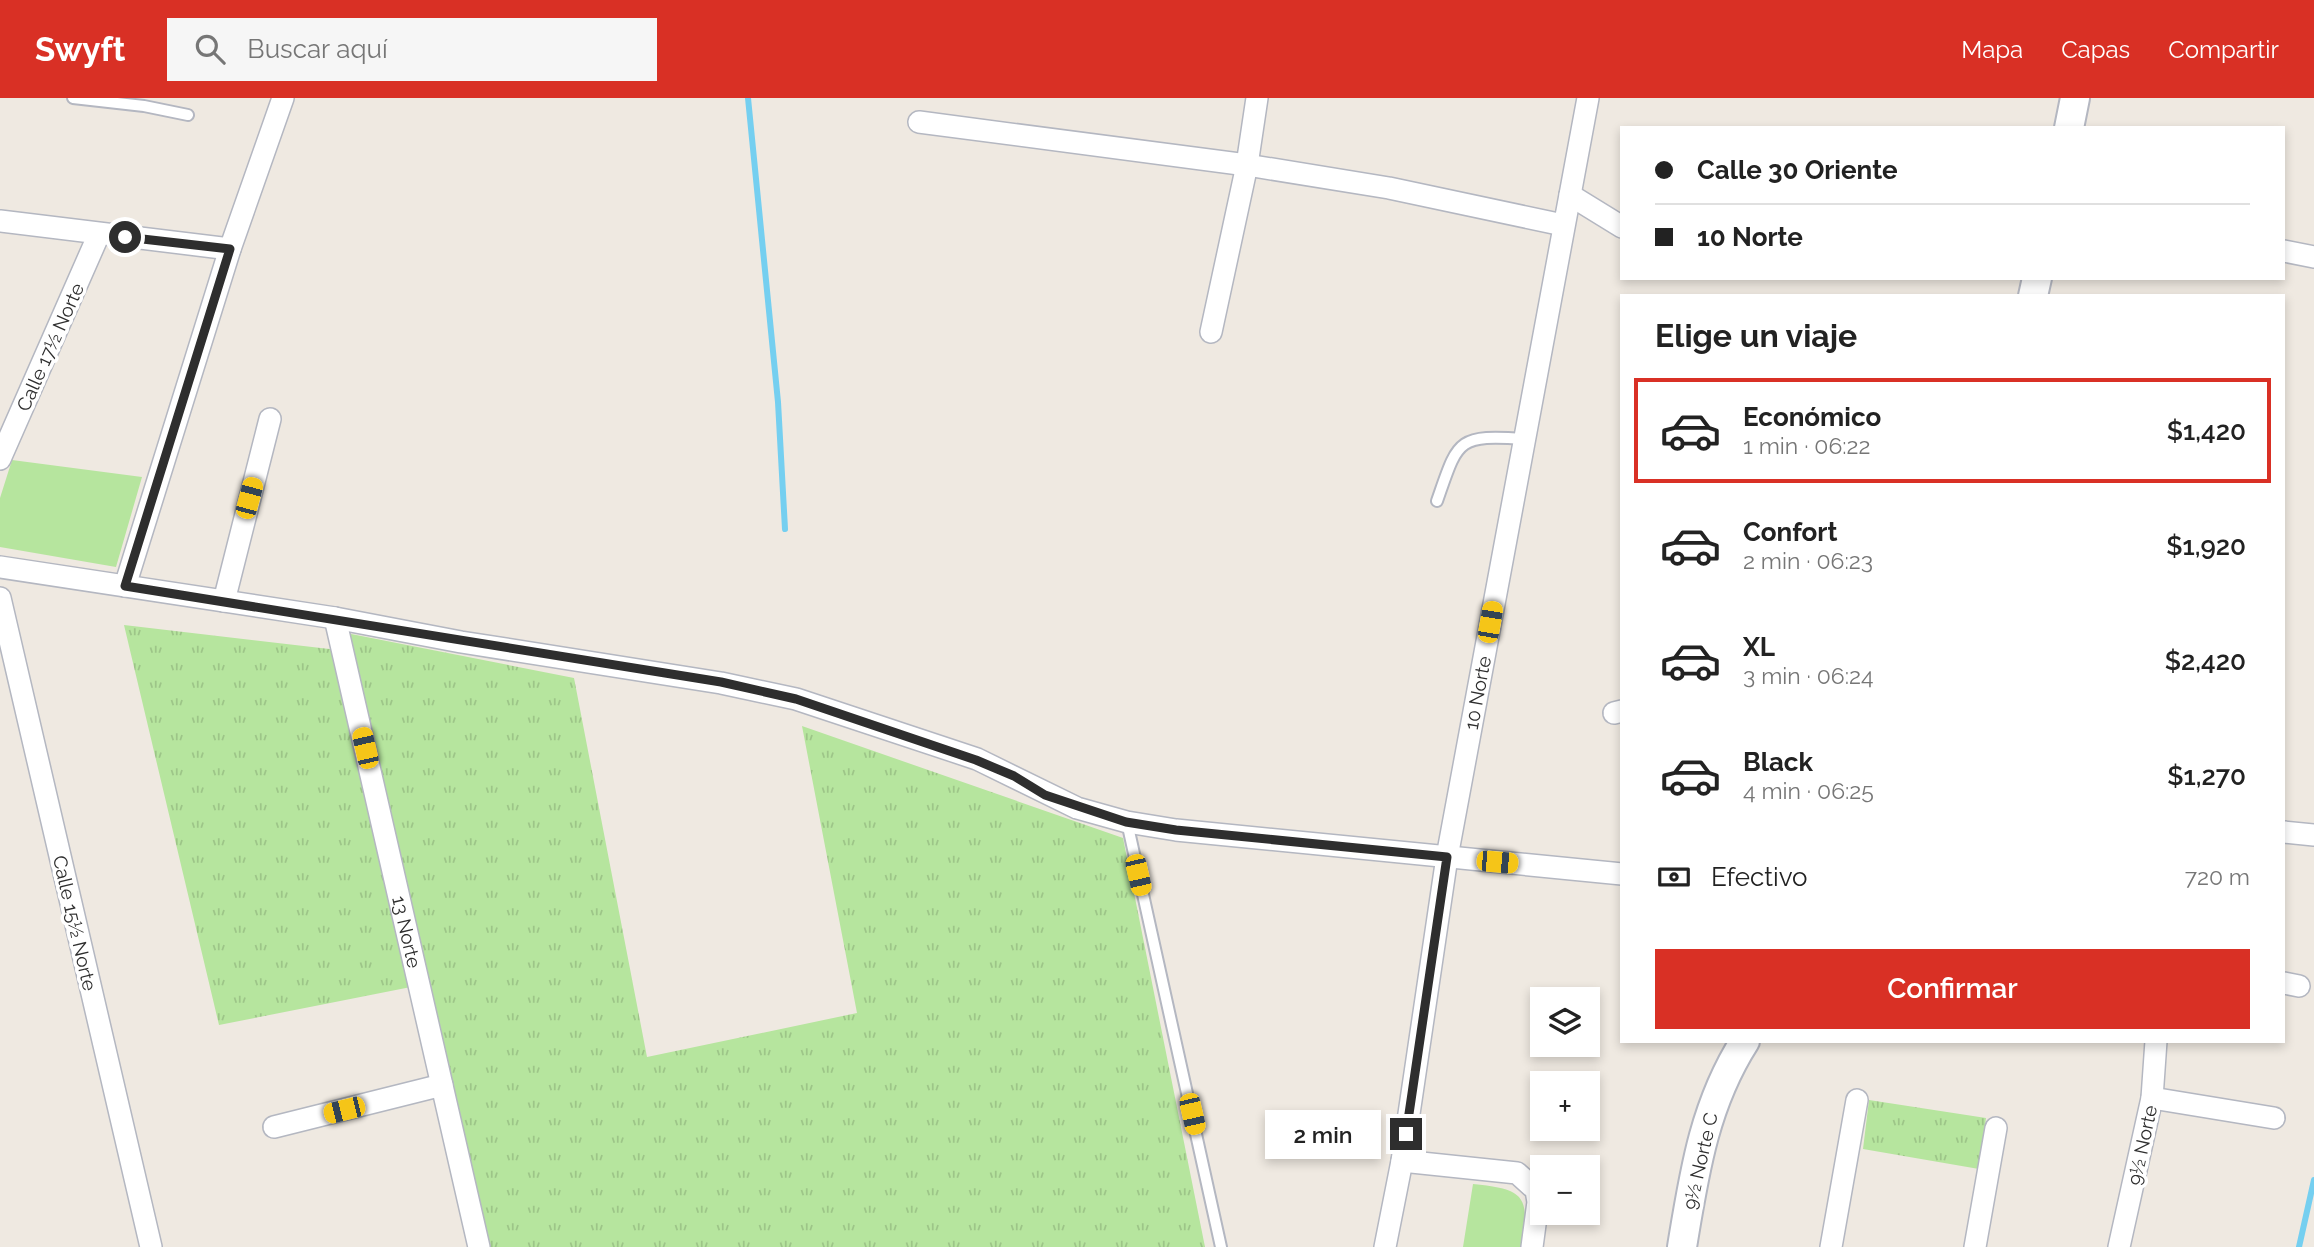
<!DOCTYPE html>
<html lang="es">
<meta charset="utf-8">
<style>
body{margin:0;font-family:Raleway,sans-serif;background:#f6f6f6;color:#222;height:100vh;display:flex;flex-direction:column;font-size:26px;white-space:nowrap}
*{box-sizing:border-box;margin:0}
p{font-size:23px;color:#767676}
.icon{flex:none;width:38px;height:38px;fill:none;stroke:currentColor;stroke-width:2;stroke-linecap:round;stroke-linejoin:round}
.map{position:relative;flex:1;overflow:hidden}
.details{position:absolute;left:1620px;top:196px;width:665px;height:749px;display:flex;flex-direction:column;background:#fff;border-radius:0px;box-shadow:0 4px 10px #0003}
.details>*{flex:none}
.banner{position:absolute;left:1620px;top:28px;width:665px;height:154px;border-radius:0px;box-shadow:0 4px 10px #0003;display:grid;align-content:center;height:154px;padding:0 35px;background:#fff}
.controls{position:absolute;left:1530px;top:889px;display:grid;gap:14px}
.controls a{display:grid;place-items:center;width:70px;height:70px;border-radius:0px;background:#fff;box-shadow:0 4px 10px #0003;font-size:35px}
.end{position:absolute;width:32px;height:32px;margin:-16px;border:9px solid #2e2e2e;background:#fff;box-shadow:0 0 0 4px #fff}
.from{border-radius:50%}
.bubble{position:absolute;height:49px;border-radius:0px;background:#fff;box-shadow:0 4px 10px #0003;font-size:23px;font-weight:600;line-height:49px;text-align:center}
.car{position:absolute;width:21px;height:42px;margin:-21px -10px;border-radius:9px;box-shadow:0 0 5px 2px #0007;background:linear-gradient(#f5c518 24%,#345 0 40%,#f5c518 0 76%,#345 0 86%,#f5c518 0)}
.banner b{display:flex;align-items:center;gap:24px;height:66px;font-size:26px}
.banner b+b{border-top:2px solid #e0e0e0}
.banner i{width:18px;height:18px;background:#222}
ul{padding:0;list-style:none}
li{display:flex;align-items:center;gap:21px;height:105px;margin:0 14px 10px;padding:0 21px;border:4px solid transparent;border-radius:0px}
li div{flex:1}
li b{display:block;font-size:26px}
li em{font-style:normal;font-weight:600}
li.on{border-color:#d93025}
li>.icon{width:63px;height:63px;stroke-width:1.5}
h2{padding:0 35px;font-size:32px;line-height:84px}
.pay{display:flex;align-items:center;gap:18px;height:77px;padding:0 35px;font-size:26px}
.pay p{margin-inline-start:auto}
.action{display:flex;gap:14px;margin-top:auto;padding:14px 35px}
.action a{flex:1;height:80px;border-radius:0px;background:#d93025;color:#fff;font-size:28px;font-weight:600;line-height:80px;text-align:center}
header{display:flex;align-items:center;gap:42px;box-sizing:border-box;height:98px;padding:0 35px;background:#d93025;color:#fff}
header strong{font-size:33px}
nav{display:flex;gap:38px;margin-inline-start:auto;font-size:24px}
.search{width:490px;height:63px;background:#f6f6f6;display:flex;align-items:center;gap:18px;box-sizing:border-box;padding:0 24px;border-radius:0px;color:#767676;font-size:26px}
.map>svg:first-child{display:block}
.grass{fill:url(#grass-tufts)}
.park{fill:#b6e59e}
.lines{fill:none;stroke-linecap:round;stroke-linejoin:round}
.stream{stroke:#75cff0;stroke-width:6}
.lane-casing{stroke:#b4b7c1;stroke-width:14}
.street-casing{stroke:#b4b7c1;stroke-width:24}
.secondary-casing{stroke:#b4b7c1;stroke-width:32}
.lane{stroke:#fff;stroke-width:10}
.street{stroke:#fff;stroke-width:21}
.secondary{stroke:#fff;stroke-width:28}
.route{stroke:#2e2e2e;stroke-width:9}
.labels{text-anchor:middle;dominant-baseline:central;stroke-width:7;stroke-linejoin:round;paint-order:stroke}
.street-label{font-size:19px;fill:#2e2e2e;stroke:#fff}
</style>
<header>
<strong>Swyft</strong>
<div class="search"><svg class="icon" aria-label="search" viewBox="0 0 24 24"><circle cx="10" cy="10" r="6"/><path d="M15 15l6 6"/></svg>Buscar aquí</div>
<nav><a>Mapa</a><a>Capas</a><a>Compartir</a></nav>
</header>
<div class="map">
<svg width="2314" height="1149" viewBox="0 0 2314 1149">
<defs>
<pattern id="grass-tufts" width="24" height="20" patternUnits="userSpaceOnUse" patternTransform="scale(1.75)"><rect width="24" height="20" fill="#b6e59e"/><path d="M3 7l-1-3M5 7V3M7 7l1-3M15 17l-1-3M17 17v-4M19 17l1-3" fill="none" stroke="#9dc588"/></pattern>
</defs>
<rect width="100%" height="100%" fill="#efe9e1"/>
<path class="grass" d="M124,527l214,25 83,335 -202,40z
M346,535l228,45 73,379 210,-44 -55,-287 321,112 82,409h-716z
M1869,1002l117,18 -7,51 -116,-20z"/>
<path class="park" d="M12,362l130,17 -26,90 -116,-20v-49z
M1473,1086c52,5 57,12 49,63h-59z"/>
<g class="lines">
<path class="stream" d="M748,0l30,304 7,127
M2299,1149l15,-67"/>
<g class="lane-casing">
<path id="lane" d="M73,0l71,8 44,9
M1437,403c21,-60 19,-67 87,-62
M1127,724l94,425"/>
</g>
<g class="street-casing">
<g id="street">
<path d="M919,24l328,43 142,23 174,37"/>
<path d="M1570,97l52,32"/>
<path d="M0,123l230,28"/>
<path d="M2284,153l30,6"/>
<path d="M1211,234l36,-167 10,-67"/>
<path d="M0,361l99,-225"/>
<path d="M0,469l335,51 126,24 260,41 75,16 181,60 100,49 50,14 49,8 446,44"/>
<path d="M125,488l105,-337 53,-151"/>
<path d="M0,500l151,649"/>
<path d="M224,503l46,-182"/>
<path id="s1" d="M335,520l144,629"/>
<path d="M1614,615l8,-2"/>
<path d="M2284,734l30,3"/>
<path d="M2284,885l15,3"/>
<path d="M2152,1000l122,20"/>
<path d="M274,1029l168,-42"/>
<path d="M1402,1063l115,12 19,17 2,12 -6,45"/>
<path id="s2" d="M1385,1149l17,-86 45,-304 141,-759"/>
<path d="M1831,1149l26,-147"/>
<path d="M1975,1149l21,-119"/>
<path d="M2119,1149l33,-149 4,-57"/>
</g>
</g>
<g class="secondary-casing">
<path id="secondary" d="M2069,30l6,-30
M2033,198l4,-18
M1682,1149c12,-73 22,-142 63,-206"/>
</g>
<use href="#lane" class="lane"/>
<use href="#street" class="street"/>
<use href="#secondary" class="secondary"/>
</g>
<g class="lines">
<path class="route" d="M125,139l105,12 -105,337 596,96 75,17 180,61 38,16 31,19 81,27 50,8 271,27 -41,277"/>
</g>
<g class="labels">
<g class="street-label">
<text transform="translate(50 249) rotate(-66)">Calle 17½ Norte</text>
<text stroke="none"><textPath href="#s2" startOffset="562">10 Norte</textPath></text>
<text transform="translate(75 825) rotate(77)">Calle 15½ Norte</text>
<text stroke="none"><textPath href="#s1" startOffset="322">13 Norte</textPath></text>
<text transform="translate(2142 1047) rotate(-78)">9½ Norte</text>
<text transform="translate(1700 1063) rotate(-77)">9½ Norte C</text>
</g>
</g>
</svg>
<div class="controls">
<a><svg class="icon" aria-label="layers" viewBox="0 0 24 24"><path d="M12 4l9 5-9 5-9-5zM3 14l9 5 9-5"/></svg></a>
<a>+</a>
<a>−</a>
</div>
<i class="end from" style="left:125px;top:139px"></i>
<i class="end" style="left:1406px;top:1036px"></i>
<div class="bubble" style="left:1265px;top:1012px;width:116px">2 min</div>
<i class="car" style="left:249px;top:400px;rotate:15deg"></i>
<i class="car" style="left:1490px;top:524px;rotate:10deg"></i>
<i class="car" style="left:365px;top:650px;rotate:347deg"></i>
<i class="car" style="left:1497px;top:764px;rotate:95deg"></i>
<i class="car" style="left:1138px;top:777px;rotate:167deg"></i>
<i class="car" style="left:344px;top:1012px;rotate:256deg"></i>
<i class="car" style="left:1192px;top:1016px;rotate:167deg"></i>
<div class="banner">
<b><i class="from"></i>Calle 30 Oriente</b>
<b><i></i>10 Norte</b>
</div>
<section class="details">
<h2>Elige un viaje</h2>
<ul>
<li class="on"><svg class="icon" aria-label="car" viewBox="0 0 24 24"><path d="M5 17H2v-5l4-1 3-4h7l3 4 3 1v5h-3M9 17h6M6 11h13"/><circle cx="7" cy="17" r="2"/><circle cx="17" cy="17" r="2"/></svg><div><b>Económico</b><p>1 min · 06:22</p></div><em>$1,420</em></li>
<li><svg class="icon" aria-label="car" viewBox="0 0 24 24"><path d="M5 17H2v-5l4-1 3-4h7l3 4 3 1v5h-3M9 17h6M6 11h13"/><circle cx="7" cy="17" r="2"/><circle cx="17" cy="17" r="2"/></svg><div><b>Confort</b><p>2 min · 06:23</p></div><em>$1,920</em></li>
<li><svg class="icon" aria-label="car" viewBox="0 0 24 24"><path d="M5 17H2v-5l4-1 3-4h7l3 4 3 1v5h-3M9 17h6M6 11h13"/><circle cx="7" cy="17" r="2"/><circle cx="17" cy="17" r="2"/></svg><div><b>XL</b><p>3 min · 06:24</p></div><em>$2,420</em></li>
<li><svg class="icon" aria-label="car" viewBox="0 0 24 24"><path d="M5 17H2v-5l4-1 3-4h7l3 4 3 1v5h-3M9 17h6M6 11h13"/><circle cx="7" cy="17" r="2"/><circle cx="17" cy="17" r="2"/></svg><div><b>Black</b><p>4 min · 06:25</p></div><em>$1,270</em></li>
</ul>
<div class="pay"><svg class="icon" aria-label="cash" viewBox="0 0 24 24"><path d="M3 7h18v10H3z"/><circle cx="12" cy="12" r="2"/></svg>Efectivo<p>720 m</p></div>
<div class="action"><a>Confirmar</a></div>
</section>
</div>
